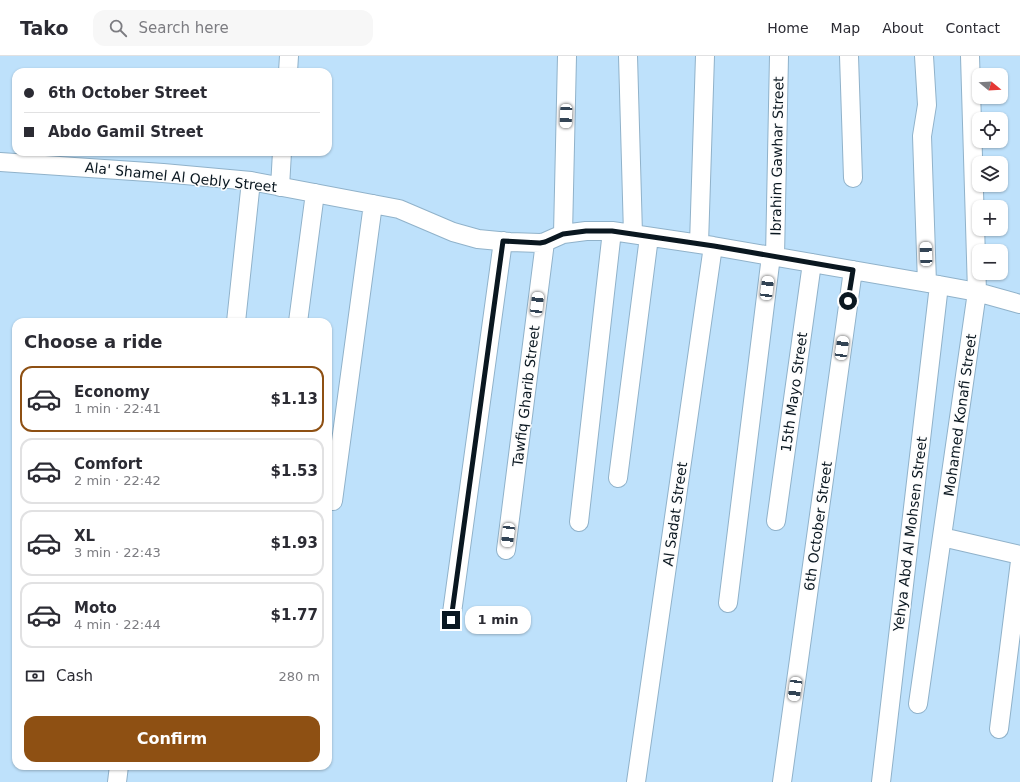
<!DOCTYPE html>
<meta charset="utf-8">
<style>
body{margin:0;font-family:"DejaVu Sans",sans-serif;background:#f7f7f7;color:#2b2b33;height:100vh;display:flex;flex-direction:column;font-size:15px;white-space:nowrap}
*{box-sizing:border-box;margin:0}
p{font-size:13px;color:#7c7c81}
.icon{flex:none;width:22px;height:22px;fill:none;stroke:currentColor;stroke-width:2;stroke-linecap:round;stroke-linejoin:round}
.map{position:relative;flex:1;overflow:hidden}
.panel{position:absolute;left:12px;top:262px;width:320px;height:452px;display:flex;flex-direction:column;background:#fff;border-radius:12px;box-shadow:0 1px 3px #0004}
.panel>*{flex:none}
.top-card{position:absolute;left:12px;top:12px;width:320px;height:88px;border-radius:12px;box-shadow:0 1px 3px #0004;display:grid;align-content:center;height:88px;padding:0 12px;background:#fff}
.needle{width:26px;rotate:108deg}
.fabs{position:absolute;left:972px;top:12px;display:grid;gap:8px}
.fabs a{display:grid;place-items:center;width:36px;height:36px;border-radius:8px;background:#fff;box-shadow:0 1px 3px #0004;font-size:20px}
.end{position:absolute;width:18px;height:18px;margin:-9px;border:5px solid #0a1720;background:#fff;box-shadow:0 0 0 2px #fff}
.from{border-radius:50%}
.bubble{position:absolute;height:28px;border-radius:12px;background:#fff;box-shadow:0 1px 3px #0004;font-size:13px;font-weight:700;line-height:28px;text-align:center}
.car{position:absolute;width:12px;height:24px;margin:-12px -6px;border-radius:5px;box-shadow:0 0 3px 1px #0007;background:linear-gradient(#fff 24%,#345 0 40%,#fff 0 76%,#345 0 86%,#fff 0)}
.top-card b{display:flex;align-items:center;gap:14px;height:38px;font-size:15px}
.top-card b+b{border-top:1px solid #e1e1e2}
.top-card i{width:10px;height:10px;background:#2b2b33}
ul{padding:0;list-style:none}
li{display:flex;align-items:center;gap:12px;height:66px;margin:0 8px 6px;padding:0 4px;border:2px solid #e1e1e2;border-radius:12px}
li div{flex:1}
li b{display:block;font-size:15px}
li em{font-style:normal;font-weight:700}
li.active{border-color:#8e5013}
li>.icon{width:36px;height:36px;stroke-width:1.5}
h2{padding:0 12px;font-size:18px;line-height:48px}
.pay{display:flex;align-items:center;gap:10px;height:44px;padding:0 12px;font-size:15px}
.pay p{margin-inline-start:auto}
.primary-button{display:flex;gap:8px;margin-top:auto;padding:8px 12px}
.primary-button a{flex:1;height:46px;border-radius:12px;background:#8e5013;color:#fff;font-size:16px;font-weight:700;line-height:46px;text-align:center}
header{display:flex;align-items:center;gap:24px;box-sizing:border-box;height:56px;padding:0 20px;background:#fff;border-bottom:1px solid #e1e1e2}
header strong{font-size:19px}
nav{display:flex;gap:22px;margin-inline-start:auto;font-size:14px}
.search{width:280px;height:36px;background:#f7f7f7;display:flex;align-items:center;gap:10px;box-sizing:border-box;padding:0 14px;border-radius:12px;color:#7c7c81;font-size:15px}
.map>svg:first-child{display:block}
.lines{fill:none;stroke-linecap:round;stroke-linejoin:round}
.minor-casing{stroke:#90b2ca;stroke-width:20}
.minor{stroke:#fff;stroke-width:18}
.route{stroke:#0a1720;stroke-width:5}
.labels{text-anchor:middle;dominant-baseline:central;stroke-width:3;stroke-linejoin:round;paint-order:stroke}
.street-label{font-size:14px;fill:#0a1720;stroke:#fdfdfd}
</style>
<header>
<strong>Tako</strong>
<div class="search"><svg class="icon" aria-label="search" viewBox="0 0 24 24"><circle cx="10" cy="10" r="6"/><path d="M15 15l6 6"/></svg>Search here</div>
<nav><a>Home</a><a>Map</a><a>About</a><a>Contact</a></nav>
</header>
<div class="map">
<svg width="1020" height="726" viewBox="0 0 1020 726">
<rect width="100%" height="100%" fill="#bee1fb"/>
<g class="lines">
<g class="minor-casing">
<path id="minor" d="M628,0l5,178
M849,0l4,122
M924,0l3,49 -5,31 5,147
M288,16l1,-16
M0,106l163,11 88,8 148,28 54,23 25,7 32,3 30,1 5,-1 18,-8 23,-3h26l101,15 226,39 38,7 43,12
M280,131l2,-35
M563,178l4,-178
M699,188l6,-188
M775,201l4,-201
M236,266l15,-141
M298,266l17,-129
M618,422l31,-241
M333,445l40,-297
M776,465l36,-258
M579,466l33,-291
M942,481l78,18
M506,494l39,-308
M728,547l43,-347
M451,564l52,-379
M918,648l59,-412 -7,-236
M999,673l21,-168
M117,726l2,-16
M636,726l77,-536
M782,726l71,-512
M881,726l58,-497"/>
</g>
<use href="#minor" class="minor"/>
</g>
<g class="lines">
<path class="route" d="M451,564l52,-379 37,2 5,-1 18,-8 23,-3h26l102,15 139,24 -5,31"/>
</g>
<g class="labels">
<g class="street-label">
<text transform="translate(777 100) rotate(-89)">Ibrahim Gawhar Street</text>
<text transform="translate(181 121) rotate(6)">Ala' Shamel Al Qebly Street</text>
<text transform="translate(794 336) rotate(-82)">15th Mayo Street</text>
<text transform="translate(526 340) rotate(-83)">Tawfiq Gharib Street</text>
<text transform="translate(960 359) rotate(-82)">Mohamed Konafi Street</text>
<text transform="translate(675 458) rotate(-82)">Al Sadat Street</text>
<text transform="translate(818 470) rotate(-82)">6th October Street</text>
<text transform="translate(910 478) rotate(-83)">Yehya Abd Al Mohsen Street</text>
</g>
</g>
</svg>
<div class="fabs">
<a><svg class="needle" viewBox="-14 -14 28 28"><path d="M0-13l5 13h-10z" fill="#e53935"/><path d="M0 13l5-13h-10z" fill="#7c7c81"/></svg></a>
<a><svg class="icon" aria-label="locate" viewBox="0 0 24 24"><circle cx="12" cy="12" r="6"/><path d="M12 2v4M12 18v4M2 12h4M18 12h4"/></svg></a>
<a><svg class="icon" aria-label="layers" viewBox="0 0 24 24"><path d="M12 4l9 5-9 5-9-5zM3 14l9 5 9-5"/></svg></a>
<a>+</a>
<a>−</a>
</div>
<i class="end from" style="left:848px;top:245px"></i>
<i class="end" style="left:451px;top:564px"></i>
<div class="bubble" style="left:465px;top:550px;width:66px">1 min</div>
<i class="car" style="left:566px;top:60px;rotate:182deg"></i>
<i class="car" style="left:926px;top:198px;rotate:358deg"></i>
<i class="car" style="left:767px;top:232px;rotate:7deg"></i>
<i class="car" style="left:537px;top:248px;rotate:7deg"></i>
<i class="car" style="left:842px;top:292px;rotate:8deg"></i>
<i class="car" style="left:508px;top:479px;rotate:187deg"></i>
<i class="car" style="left:795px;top:633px;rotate:188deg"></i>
<div class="top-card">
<b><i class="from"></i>6th October Street</b>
<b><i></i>Abdo Gamil Street</b>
</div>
<section class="panel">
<h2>Choose a ride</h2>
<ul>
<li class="active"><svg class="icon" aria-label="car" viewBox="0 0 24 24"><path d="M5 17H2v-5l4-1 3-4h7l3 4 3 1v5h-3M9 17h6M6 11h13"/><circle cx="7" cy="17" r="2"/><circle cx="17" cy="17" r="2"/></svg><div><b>Economy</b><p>1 min · 22:41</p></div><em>$1.13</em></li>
<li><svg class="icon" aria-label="car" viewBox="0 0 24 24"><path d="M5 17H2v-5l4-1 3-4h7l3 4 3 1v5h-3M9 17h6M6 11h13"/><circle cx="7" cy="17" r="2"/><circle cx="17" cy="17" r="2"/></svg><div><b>Comfort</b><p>2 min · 22:42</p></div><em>$1.53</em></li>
<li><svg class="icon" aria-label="car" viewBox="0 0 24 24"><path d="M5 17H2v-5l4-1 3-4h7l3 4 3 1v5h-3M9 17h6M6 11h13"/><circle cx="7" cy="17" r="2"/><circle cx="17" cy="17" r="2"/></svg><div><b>XL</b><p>3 min · 22:43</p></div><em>$1.93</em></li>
<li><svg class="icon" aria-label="car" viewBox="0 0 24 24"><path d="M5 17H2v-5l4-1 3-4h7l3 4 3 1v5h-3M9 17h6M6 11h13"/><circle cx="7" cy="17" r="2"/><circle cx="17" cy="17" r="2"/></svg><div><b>Moto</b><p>4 min · 22:44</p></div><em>$1.77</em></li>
</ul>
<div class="pay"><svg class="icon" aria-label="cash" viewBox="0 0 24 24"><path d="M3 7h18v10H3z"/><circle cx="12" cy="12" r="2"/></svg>Cash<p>280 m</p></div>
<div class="primary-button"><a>Confirm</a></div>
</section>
</div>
